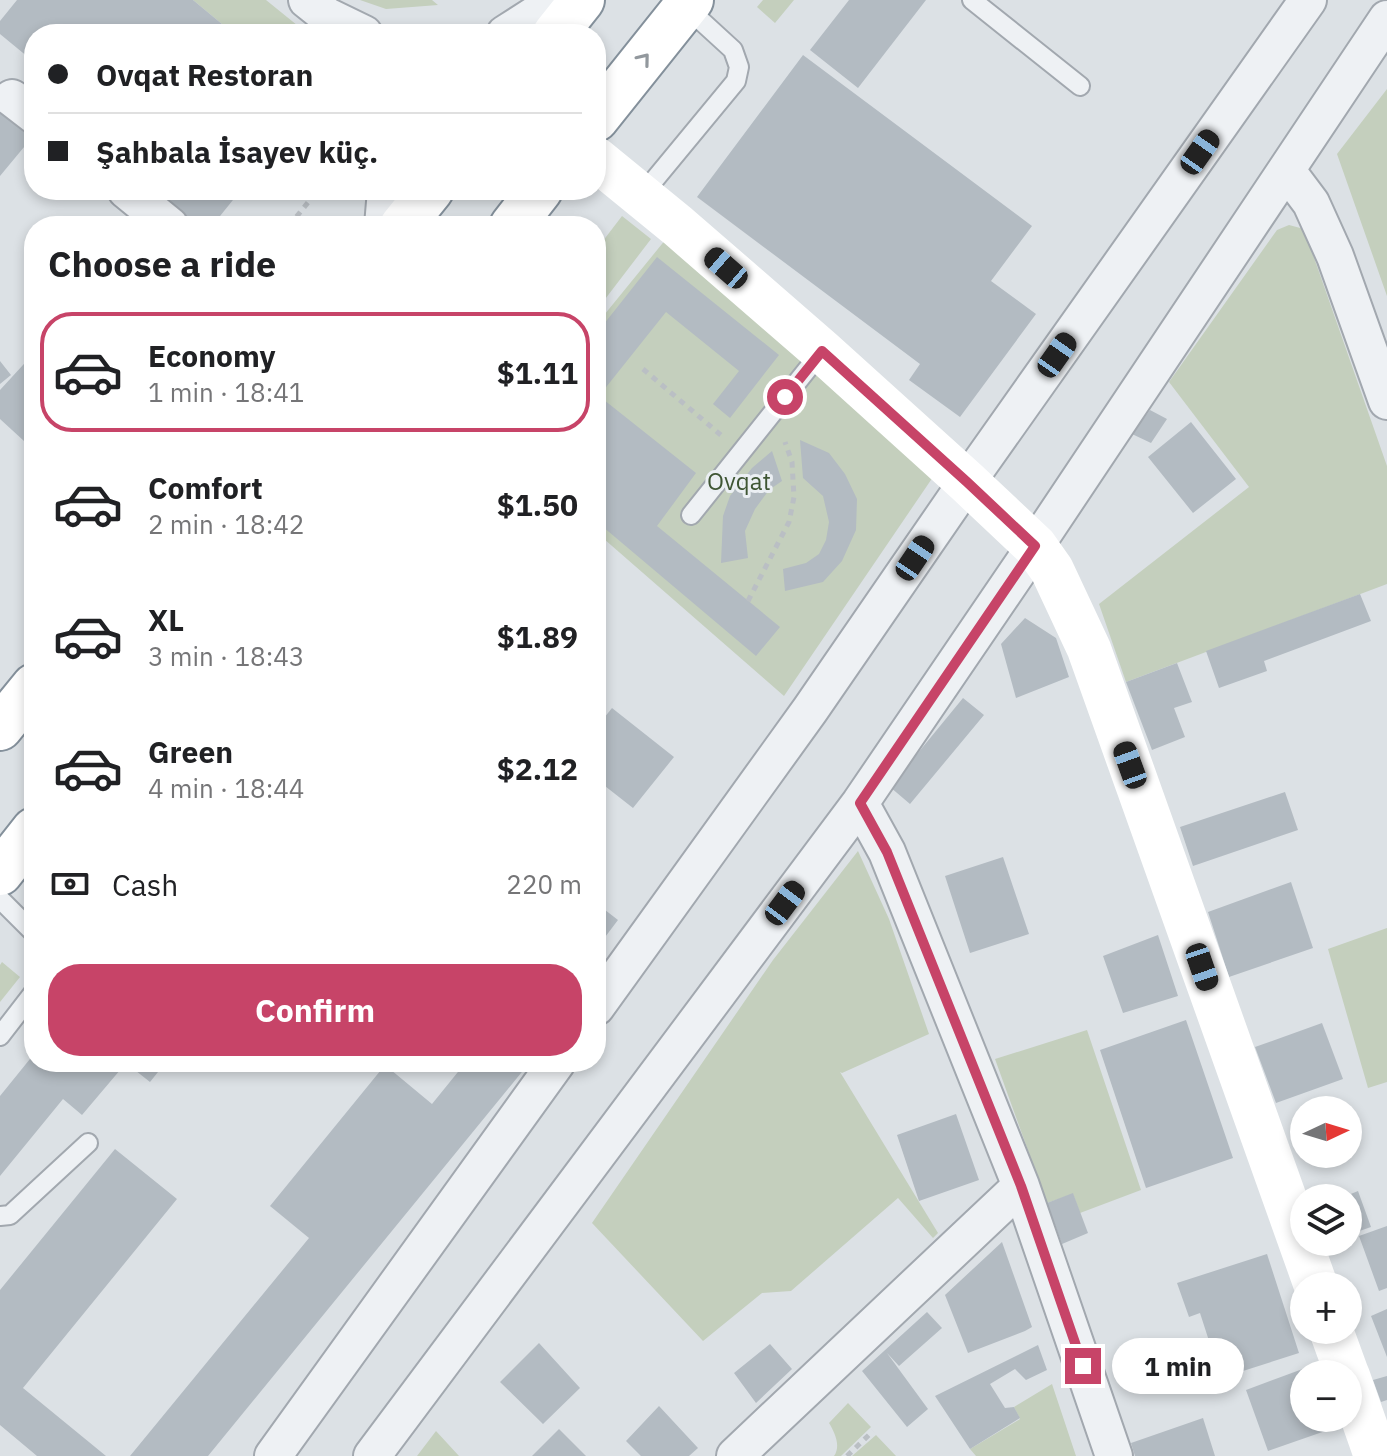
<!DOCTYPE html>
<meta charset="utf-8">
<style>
body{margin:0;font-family:"IBM Plex Sans",sans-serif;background:#f2f2f2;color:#202124;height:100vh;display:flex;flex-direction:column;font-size:30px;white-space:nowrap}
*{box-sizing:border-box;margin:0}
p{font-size:26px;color:#757577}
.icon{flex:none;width:44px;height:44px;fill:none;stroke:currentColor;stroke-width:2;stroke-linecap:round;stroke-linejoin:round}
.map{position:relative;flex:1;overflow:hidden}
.drawer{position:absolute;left:24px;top:216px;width:582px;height:856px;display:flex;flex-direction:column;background:#fff;border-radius:32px;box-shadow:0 4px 12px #0003}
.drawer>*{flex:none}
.top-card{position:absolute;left:24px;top:24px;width:582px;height:176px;border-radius:32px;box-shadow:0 4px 12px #0003;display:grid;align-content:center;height:176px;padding:0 24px;background:#fff}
.needle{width:52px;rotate:86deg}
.fabs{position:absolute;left:1290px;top:1096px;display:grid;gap:16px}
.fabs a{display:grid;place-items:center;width:72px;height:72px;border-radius:50%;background:#fff;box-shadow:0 4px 12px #0003;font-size:40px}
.end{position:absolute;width:36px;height:36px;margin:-18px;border:10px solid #c74468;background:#fff;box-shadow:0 0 0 4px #fff}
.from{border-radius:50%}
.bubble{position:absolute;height:56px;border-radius:28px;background:#fff;box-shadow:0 4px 12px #0003;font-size:26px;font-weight:800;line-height:56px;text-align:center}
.car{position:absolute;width:24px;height:48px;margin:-24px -12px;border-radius:10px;box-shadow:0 0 6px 2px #0007;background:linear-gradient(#222 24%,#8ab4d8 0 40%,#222 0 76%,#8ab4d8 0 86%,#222 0)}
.top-card b{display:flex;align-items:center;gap:28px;height:76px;font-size:30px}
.top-card b+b{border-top:2px solid #e0e0e0}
.top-card i{width:20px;height:20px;background:#202124}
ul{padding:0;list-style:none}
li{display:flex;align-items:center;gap:24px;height:120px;margin:0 16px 12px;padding:0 8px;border:4px solid transparent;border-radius:32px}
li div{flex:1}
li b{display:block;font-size:30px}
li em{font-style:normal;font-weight:800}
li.current{border-color:#c74468}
li>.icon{width:72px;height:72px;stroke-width:1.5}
h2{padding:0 24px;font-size:36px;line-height:96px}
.pay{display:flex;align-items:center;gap:20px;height:88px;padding:0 24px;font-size:30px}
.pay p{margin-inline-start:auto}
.button{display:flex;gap:16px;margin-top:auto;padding:16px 24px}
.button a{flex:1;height:92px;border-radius:32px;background:#c74468;color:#fff;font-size:32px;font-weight:800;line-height:92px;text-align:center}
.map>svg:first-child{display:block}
.green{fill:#c4cfbd}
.building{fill:#b3bbc2}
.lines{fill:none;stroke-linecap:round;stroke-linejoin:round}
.lane-casing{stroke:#a2a8af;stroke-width:22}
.street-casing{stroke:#a2a8af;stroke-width:40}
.highway-casing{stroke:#84909b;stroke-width:48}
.path{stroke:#babfc4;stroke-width:5;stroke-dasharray:6 6;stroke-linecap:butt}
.lane{stroke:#eef1f4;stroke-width:18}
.street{stroke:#eef1f4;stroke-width:36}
.secondary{stroke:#fff;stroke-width:44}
.highway{stroke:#fff;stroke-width:44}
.oneway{stroke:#92989d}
.route{stroke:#c74468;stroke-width:10}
.labels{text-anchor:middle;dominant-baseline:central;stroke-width:6;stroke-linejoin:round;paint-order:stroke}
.park-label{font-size:24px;fill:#3f5634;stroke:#ebeff3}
</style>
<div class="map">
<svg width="1387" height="1456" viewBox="0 0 1387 1456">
<rect width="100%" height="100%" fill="#dce1e5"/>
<path class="green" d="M193,0h73l42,34h-74z
M360,0h72l6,5 -52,4z
M763,0h31l-19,23 -18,-16z
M1387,89v207l-50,-142z
M622,216l29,23 -55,72v-61z
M1289,225l15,4 83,237v118l-261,98 -27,-78 150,-117 -80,-105 108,-152z
M666,239l267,238 -149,219 -188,-164v-207z
M858,851l31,68 40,115 -87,39 -2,-1 98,161 -5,5 -35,-40 -107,93 -29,2 -59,48 -111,-118 181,-263z
M1387,928v154l-19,6 -40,-139z
M2,962l18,15 -20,25v-37z
M1087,1030l54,160 -61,23 -7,-19 -26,9 -52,-144z
M1052,1384l24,72h-100l-6,-7 50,-30 -6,-12z
M848,1403l23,24 -30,29h-7c7,-10 1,-23 -5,-33z
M436,1431l23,25h-42z
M876,1435l20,21h-44z"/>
<path class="building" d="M17,0h176l41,34h-200v28l-34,-28v-13z
M849,0h77l-68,88 -48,-38z
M803,55l229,171 -41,55 45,33 -76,103 -51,-37 11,-16 -223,-167z
M0,106l34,29 -34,41z
M157,190h84l-29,36h-17z
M657,257l122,98 -49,63 -17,-14 26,-33 -73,-59 -67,84 97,77 -39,53 123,101 -24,29 -160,-135v-187z
M34,353v77l-10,11 -24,-22v-29z
M0,361l11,14 -11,9z
M1150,410l17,9 -16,24 -19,-9z
M1191,422l45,57 -43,34 -45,-56z
M800,440l29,13 16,21 12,25 -1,31 -14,31 -19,21 -38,9 -2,-22 23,-6 13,-9 7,-14 3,-18 -6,-26 -20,-18z
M772,451l10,30 -13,9 -14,19 -10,22 3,27 -27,5 2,-47 7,-20 22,-28z
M1360,594l11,27 -107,40 3,10 -48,17 -13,-37z
M1025,618l31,20 13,39 -53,21 -15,-54z
M1177,663l15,39 -18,6 11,29 -33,13 -26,-68z
M963,698l21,17 -74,89 -20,-17z
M612,708l62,49 -41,51 -37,-29v-51z
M1285,792l13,38 -105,36 -13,-39z
M1003,857l26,77 -59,19 -25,-77z
M1291,882l22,66 -84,29 -21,-65z
M596,903l22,17 -22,29z
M1158,935l20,61 -55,17 -20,-57z
M1186,1020l47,138 -87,30 -46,-138z
M1322,1023l21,56 -67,24 -21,-56z
M34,1054v8h132l-16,20 -24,-19 -44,52 -19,-16 -63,77v-80z
M466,1062h64l-322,394h-78l179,-218 -39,-32 115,-141 47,39z
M956,1114l23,66 -60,21 -22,-66z
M115,1149l62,50 -154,189 83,68h-69l-37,-31v-135z
M1358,1191l13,36 -23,8v-37h-7z
M1073,1193l15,40 -26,11 -15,-41z
M1387,1226v62l-8,3 -20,-55z
M1002,1242l30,85 -7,4 -57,22 -23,-58z
M1267,1254l32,99 -78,25 -21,-65 -11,4 -12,-34z
M1387,1309v48l-16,-41z
M927,1312l15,16 -43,38 -12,-13 41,56 -21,18 -45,-56z
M539,1343l41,45 -37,36 -43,-42z
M770,1344l22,25 -36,34 -22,-30z
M1038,1345l9,25 -21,10 -11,-11 -25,15 15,24 9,-1 6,11 -50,31 -35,-53z
M1308,1367l3,7h-7v44h23l4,11 -63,22 -22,-61z
M1387,1376v24l-6,2 -8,-22z
M659,1406l39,42 -9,8h-48l-15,-15z
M1203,1418l12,38h-80l-4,-13z
M559,1429l27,27h-54z"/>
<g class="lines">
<g class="lane-casing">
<path id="lane" d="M972,0l108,86
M641,196l95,-115 3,-14 -6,-17 -47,-43
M691,515l131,-164
M0,899l34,34
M0,1036l34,-44
M0,1216l10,-1 78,-72"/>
</g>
<g class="street-casing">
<path id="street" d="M307,0l20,16 37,18
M505,34l53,-34
M12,98l22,17
M1287,171l24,32 24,53 52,145
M126,190l44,36
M383,226l3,-36
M860,803l27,49 134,334 93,270
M596,1007l214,-297 157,-228 341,-482
M273,1456l284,-394
M372,1456l488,-653 175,-257 352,-527
M735,1456l286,-270"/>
</g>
<g class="highway-casing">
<path id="highway" d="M555,34l27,-34
M596,119l95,-119
M402,226l29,-36
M512,226l28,-36
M0,728l34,-42
M0,873l34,-43"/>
</g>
<path class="path" d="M289,226l29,-36
M643,369l79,67
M748,601l41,-79 5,-25 -2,-35 -7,-20
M847,1456l26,-25"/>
<use href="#lane" class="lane"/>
<use href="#street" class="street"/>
<path class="secondary" d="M596,159l82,67 144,125 145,131 68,64 17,24 37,79 227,637
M1331,1330l16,44
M1348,1376l28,80"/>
<use href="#highway" class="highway"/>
</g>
<defs><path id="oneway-chevron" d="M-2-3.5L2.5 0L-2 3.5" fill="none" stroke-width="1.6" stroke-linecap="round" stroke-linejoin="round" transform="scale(2)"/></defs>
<use class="oneway" href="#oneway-chevron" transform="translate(644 59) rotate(-51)"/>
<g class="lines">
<path class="route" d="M785,397l37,-46 145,131 68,64 -175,257 27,49 134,334 62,180"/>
</g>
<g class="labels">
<g class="park-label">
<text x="739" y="481">Ovqat</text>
</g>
</g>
</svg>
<div class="fabs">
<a><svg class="needle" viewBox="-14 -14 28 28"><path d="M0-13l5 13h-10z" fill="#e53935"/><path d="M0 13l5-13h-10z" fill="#757577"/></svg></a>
<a><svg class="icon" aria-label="layers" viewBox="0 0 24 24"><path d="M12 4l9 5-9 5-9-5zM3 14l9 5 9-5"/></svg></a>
<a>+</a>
<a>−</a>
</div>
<i class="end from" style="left:785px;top:397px"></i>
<i class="end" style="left:1083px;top:1366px"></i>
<div class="bubble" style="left:1112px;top:1338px;width:132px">1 min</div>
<i class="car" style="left:1200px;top:152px;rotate:35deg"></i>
<i class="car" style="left:726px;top:268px;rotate:311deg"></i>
<i class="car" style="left:1057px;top:355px;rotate:35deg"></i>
<i class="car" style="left:915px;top:558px;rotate:34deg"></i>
<i class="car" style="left:1130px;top:765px;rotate:340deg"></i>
<i class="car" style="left:785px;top:903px;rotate:37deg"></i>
<i class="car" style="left:1202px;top:967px;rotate:161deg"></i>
<div class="top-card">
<b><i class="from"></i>Ovqat Restoran</b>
<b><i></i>Şahbala İsayev küç.</b>
</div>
<section class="drawer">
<h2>Choose a ride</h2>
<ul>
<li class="current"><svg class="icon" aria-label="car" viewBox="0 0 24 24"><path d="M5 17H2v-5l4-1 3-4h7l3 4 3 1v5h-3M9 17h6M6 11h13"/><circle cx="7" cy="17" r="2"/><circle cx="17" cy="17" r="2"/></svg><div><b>Economy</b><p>1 min · 18:41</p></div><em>$1.11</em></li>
<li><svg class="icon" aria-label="car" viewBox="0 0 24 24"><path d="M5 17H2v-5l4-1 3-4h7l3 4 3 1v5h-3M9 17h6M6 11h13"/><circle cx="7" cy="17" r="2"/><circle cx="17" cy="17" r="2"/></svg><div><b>Comfort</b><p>2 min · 18:42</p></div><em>$1.50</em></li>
<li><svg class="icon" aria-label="car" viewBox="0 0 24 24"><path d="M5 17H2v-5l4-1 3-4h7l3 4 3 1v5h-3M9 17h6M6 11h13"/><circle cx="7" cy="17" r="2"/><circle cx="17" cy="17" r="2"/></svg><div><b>XL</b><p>3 min · 18:43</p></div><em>$1.89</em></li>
<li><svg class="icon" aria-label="car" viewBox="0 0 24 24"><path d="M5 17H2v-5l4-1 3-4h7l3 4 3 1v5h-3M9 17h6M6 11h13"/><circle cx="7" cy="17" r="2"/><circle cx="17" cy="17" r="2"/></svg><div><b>Green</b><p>4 min · 18:44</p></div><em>$2.12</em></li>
</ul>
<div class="pay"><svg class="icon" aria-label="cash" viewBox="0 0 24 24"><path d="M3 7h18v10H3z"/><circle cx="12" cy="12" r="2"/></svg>Cash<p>220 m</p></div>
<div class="button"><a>Confirm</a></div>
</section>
</div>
